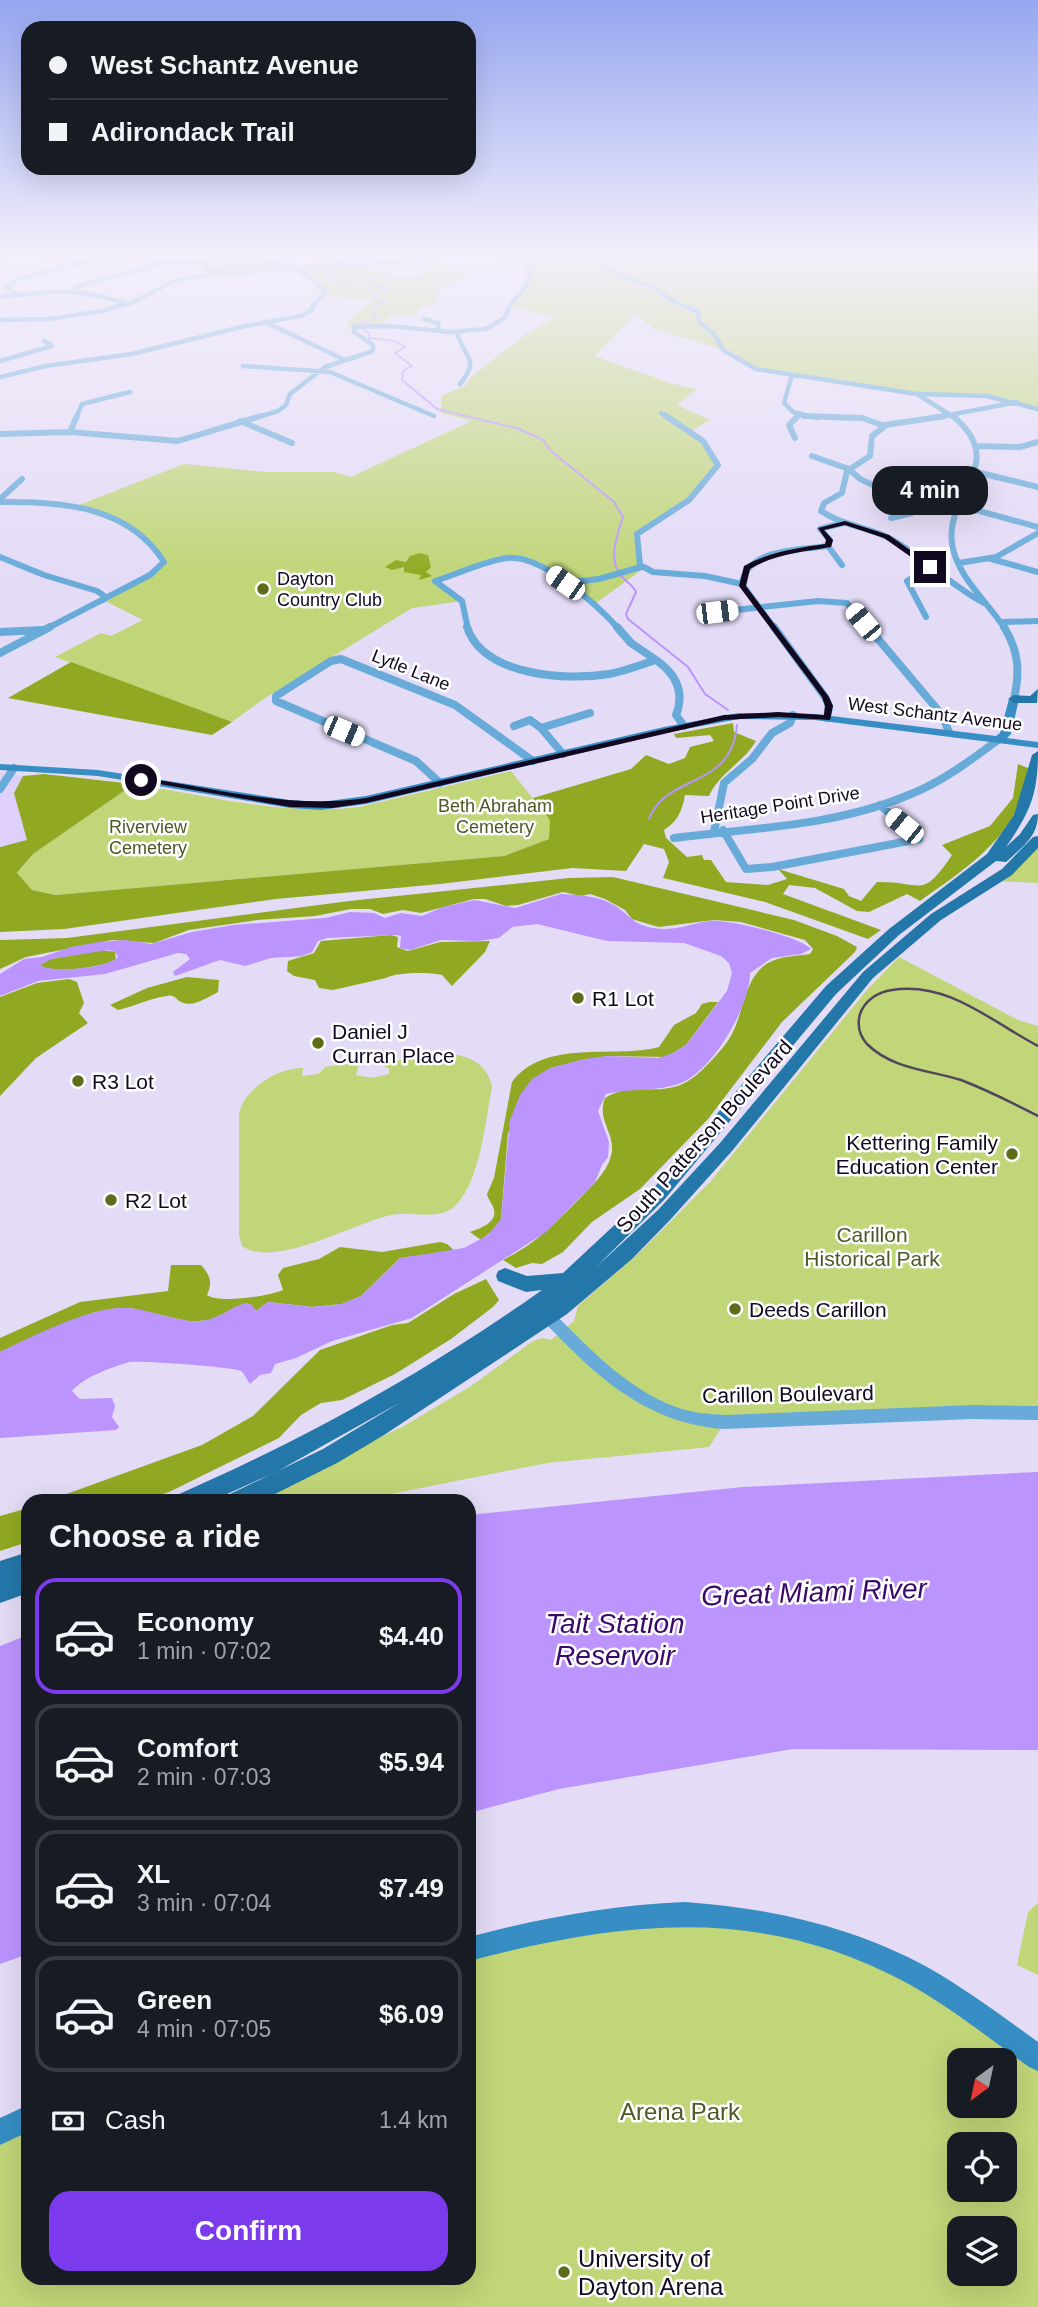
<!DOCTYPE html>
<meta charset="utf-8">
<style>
body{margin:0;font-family:Helvetica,sans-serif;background:#242831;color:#f1f3f6;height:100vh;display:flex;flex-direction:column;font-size:26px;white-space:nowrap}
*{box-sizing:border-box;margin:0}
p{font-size:23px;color:#9ea1a6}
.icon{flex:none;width:38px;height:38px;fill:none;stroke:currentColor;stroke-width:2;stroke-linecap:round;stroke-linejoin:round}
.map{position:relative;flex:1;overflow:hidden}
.side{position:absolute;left:21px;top:1494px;width:455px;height:791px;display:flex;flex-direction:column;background:#171b24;border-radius:21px;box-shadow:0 7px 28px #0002}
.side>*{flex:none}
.hud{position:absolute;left:21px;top:21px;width:455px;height:154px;border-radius:21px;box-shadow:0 7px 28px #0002;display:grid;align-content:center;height:154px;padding:0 28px;background:#171b24}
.needle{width:46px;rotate:213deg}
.buttons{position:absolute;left:947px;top:2048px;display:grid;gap:14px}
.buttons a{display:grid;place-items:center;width:70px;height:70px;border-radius:14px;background:#171b24;box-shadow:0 7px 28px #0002;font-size:35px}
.end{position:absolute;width:32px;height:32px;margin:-16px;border:9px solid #120920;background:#fff;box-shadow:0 0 0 4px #fff}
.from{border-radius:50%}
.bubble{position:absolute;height:49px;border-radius:21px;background:#171b24;box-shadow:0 7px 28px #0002;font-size:23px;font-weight:800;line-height:49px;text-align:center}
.car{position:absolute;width:21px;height:42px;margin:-21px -10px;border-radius:9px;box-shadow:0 0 5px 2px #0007;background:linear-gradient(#fff 24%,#345 0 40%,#fff 0 76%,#345 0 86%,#fff 0)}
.hud b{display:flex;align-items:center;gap:24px;height:66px;font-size:26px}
.hud b+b{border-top:2px solid #363941}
.hud i{width:18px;height:18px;background:#f1f3f6}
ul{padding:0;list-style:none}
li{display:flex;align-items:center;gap:21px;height:116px;margin:0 14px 10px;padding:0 14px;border:4px solid #363941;border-radius:21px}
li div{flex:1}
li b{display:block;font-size:26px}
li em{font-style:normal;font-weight:800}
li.selected{border-color:#7c3aed}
li>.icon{width:63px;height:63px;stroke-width:1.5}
h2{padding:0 28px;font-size:32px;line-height:84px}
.pay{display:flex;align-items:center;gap:18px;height:77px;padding:0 28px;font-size:26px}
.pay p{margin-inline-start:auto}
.action{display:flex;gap:14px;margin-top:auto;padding:14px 28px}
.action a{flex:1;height:80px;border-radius:21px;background:#7c3aed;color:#fff;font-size:28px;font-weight:800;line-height:80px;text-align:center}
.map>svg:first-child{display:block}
.built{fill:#decffc}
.green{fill:#c0d678;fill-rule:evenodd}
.forest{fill:#91a922}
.water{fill:#bb94fe;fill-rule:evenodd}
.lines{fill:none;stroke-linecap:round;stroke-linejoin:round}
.stream{stroke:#bb94fe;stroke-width:2}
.minor-far2{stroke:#68abd9;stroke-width:4.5}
.minor-far1{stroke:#68abd9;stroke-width:6}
.minor{stroke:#68abd9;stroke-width:8}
.tertiary{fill:#68abd9;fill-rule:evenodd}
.secondary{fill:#368ec4;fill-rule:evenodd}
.primary{fill:#2477a9;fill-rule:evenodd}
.rail{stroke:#50475f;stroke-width:2.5}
.route{fill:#120920}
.poi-dot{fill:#5d6c18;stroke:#fff;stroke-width:2.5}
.labels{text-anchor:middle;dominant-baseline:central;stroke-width:5;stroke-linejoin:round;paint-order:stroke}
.far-poi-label{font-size:18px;fill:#120920;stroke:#fff;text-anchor:start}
.far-street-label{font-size:18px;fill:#120920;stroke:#fff}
.far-park-label{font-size:18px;fill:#4d5826;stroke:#fff}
.poi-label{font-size:21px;fill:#120920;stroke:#fff;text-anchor:start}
.street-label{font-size:21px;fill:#120920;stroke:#fff}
.park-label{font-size:21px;fill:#4d5826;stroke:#fff}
.near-park-label{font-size:24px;fill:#4d5826;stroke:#fff}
.near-poi-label{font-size:24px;fill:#120920;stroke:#fff;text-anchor:start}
.near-water-label{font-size:28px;font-style:italic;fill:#3a0869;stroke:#fff}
</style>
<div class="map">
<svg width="1038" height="2307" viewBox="0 0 1038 2307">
<rect width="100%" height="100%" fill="#e4dbf6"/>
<path class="built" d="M0,773l23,3 -9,17 14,47 -28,7z"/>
<path class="green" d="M501,254h537v155l-52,-13 -69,-2 -155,-23 -39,-21 -69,-21 -18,-15 -41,42 75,27 27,6 -20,16 33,15 -18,11 27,32 -30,37 -52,34 6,35 -47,34 -55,-36 -31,-9 -73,21 25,22 -50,7 -147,90 -33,24 -177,-65 46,-24 10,3 32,-16 -40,-20 61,-36 -27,-34 -63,-23 110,-43 82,8h68l17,5 120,-56 -30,-8 1,-17 24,-11 5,-8 55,-43 29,-17 -46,-10 16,-19 1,-10 4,-3 -8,-12z
M445,264l15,6 6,7 -26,11 -4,15 -15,5 -6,8 -24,-1 -9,8 -33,6 -1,-9 24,-19 -47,-6 -1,-7 -20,-17c18,-5 41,-9 60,-5 27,5 26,17 58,9l3,-9z
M511,771l39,49 -1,19 -45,17 -449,39 -23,-5 -15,-16 16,-20 101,-70c74,12 150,32 225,23z
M1038,840v43l-44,-2z
M899,957l119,63 20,6v387l-313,9 -16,25 -162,16 -191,38 -111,1 159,-76 67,-40 62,-45 10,-3 8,2 23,-19 4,-15 63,-55 69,-69 157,-192z
M445,1054c23,0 43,10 47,33 -7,35 -11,90 -35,117 -15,18 -45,7 -66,11 -37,8 -116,54 -149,31l-3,-11v-119c2,-26 40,-49 64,-48l-1,8 17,-2 6,-7 30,-4 4,1 -3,11 17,3 16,-4v-5l-5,-3v-6h25l4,-3 3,6 30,-2z
M1038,1903v72l-21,-10 11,-53z
M653,1913l188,29 197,116v249h-1038v-175l28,-14v160h441v-329zM959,2060h45v45h-45zM959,2144h45v45h-45zM959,2228h45v45h-45z"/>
<path class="forest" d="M253,258l37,9 -81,7 -12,-11z
M419,553l9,2 3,12 -5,5 6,4 -13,4 2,-5 -17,-3v-5l-12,3 -7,-3 11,-7 10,2 4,-6z
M71,662l161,60 -20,13 -204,-37z
M733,723l1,9 22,9c-13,22 -37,32 -47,55l-24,-1c-3,16 -7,26 -21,35l2,8 21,19 15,-2 2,5h7l15,22 42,3 19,-6 -9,-10 66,20 5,7 12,5 16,-19c46,-1 44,19 75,-27l-10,-10 48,-19 23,-28 5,-34 10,4c-3,14 -6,30 -12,43 -20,39 -61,65 -96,90l-13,-7 -38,18 -12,-1 -42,-23 -26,-3 -6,9 98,36 -13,9 -103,-37 -102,-24 6,-16 -5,-13 -20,-5 -18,27 -54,-3 -132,16 -164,15 -212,30 -64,3v-85l27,-7 -13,-47 9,-17 21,-2 90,10 -101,70 -16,19 15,17 23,5 449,-39 45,-17 1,-19 -17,-22 98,-29 15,-14 23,9 16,-6 5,-11 24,-6 -4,-6 -34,3 -2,-4z
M613,877l181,43 43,16 20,11 -2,5 -73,70 -74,97 -68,70 -48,33 -29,30 -21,12 -10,-1 -16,5 -13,-8c35,-18 49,-34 76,-61 12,-13 27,-25 32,-43 6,-22 -15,-35 -6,-58 32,-20 62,6 96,-27 11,-11 24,-24 31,-37 12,-23 13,-58 36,-71 12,-7 28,-7 42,-9l3,-5 -8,-9 -64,-18 -27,-2 -55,7 -11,-3 -16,-5 -7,-9 -20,-11 -15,-5 -9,2 -18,-4 -45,13 -12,1 -21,-7h-11l-53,14 -18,-3 -20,4 -13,-5h-19l-36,7 -58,4 -68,10 -35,13 -42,-3 -86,17 -26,12v-29l67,-2 282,-37 220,-23z
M391,935l7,2 -1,10 11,4 32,-9 50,-1 -5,11 -33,34 -10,-11c-13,-3 -45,-3 -56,3l-53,12 -14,-2 -4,-8 -21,-4 -7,-5 1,-10 26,-8 7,-12z
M102,950l13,2 1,8c-13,7 -66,15 -76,5l11,-6z
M187,977l32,3 -1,12c-10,5 -25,16 -37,10 -6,-3 -6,-8 -14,-6 -17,2 -31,10 -49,14l-8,-5 37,-17z
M69,979l8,3 7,21 -5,10 9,10 -52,35 -36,38v-99l37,-14z
M709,1002h9l-32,43 -20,12 -59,-1 -57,12 -42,65 -7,86 -4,8 -16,13 -11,-8c9,-3 27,-9 24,-22 -1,-6 -6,-10 -7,-16l7,-16 18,-96c33,-44 102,-23 147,-35l15,-22 22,-12 6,-9z
M440,1242l7,2 8,7 -55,7 -39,38 -19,8 -30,3 -44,-5 -12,9 -9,-8 -37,17 -11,1h-12l-57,-13 -35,4 -95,40v-14l80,-36 88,-11 3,-26h30c9,10 12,17 6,30 12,9 62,1 76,-5l-5,-15 5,-7 36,-9 21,-12 42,5z
M486,1279l13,21 -6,7 -42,32 -56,35 -53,26 -21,3 -20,12 -22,23 -110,54 -27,9h-95l155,-56 51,-29 67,-66 72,-25 16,-2 46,-29z
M28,1508v34l-28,9v-35z"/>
<path class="water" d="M561,894c21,1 43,2 60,16 11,9 17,16 32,18 18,4 37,-4 56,-7 17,-3 92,16 102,28l-10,5 -29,4 -22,15c0,33 -37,97 -69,110 -23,9 -50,5 -75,11l-8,17 11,31 -1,15 -6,8 -7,17 -49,50 -134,86 -80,23 -36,17 -21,6 -4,9 -11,2 -10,9c-3,-4 -5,-10 -9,-13 -5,-4 -104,-11 -112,-9 -18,6 -44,14 -57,29l8,8 32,-1 3,8 -3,11 7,10 -3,3 -116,8v-86c31,-15 94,-47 128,-44 25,2 49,15 74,13 17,-2 29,-15 45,-18l5,2 4,6 12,-9 44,5 30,-3 19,-8 39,-38 64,-10 24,-13 13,-16 9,-99 10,-25 12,-16 18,-11 34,-9 23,-3 51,2 15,-5 13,-8 41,-54 5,-18 -3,-10 -8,-7 -37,-13 -77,-2 -70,-17 -25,3 -13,11 -21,3 -37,-1 -31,10 -10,-2 1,-12 -4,-1 -70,3 -9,3 -6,11 -10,4 -31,2 -26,8 -25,-6 -45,16 -2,-4 17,-13 -4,-5 -8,-1 -73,21 -67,7 -38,15v-22l24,-15 18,-2 29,-10 28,-5 27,-2 25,4 41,-12 41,-7 92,-7 25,-6 24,1 11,5 16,-5 21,3 21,-9 32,-7 40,8zM108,950l7,2 3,5c-10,11 -67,17 -78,8l11,-6z
M1038,1472v278l-245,-1 -234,40 -90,24v-298l274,-28z
M28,1635v319l-28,10v-318z"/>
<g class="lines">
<path class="stream" d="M361,254l3,2
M109,258l34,9
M165,266l29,1 47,-4 1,5 38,-2
M323,269l12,11 35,2 16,7 -14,5 4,5 9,3 -8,3 -5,7 5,5 -20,8
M360,328l9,5v5l26,3 10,6 -10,6 17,13 -9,5 -1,9 35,29 82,20 24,11 8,11 63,51 9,15c-5,16 -14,38 -5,54 4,9 14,12 18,21l-10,22 2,5 60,48 17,27 23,16
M649,819c18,-47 82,-28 88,-94"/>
<path class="minor-far2" d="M46,254l28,8
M315,254l38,12 80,-8
M592,254l25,20 35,13 22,15 24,10 1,10 15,12 9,16 33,19 161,25 38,24
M75,287l92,-25
M15,294l-9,-7 12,-8 101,-25
M0,297c50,-5 75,-11 124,6
M424,319l14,4 1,8
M0,320l50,-1 51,-8 32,-9 39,-20 33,-7 126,-9 14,-4 9,-8
M265,322l80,38
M457,332c6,27 25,25 3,52
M0,361l52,-15 -8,-5
M243,366l87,6 104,44
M792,375l-8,28 9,9 24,6
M0,377l46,-11 86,-12 113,-28 56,-10 10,-5 3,-7 11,-10c-4,-9 -12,-13 -19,-19 -41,-27 -88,-13 -134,-13 -17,0 -33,-3 -49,-8
M919,394l67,2 52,13
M661,413l8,5
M76,418l6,-14 48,-12
M255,418l23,-7 8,-6 4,-11 35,-27 48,-16v-6l-19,-13v-5l35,-1 61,6 36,-3 18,-11 7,-14 13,-15 7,-16 -8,-10 -22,-9
M796,418l4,-4
M836,418h26
M934,418l83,-16"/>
<path class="minor-far1" d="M666,416l37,25 15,24 -29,35 -52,34 3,31 13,7 52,4 37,8
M804,416l58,2 23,8 -13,10 -2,20 -23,15 -5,22 -18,10 -3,8c22,15 49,16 72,29 32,18 58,46 91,63
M953,416c57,48 -8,76 -1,127 4,33 36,59 53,86
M240,421l52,22
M885,425l60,-9
M70,432l7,-16
M0,434l70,-2 108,9 83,-25
M795,438l-6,-13 9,-9
M975,446l45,1 18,-5
M812,456l37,13 11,10 15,7 53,11 110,30
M976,472l62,15
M0,499l22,-20
M0,502c61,-1 129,4 164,60l-14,13 -104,54
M891,518l21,-5 16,-16
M828,546l14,19
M0,557l44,18 53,16 6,4v5
M991,559l47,13
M959,563l37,-6 42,-24
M565,583l34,-4 42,-12
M717,612l101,-11 29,2 22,26
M926,617l-19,-36 10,-6 17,-4
M1004,622l34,-1
M468,629l-6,-28 -27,-20c23,-7 49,-20 72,-23 35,-4 90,47 112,71
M775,629l-33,-45c5,-36 58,-34 86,-38l2,-6 -10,-11 23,-6"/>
<path class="minor" d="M467,627c16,49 99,54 142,47 16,-3 31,-9 47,-14
M617,627l14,16 25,17
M774,627l51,70 4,9 -2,12
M868,627l74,88 7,17
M1004,627c15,24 16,45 10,72
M0,632l42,-2
M0,653l50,-26
M656,660c20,14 29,32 20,55l8,11
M514,726l16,-6 11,8
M563,754l-22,-26 49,-15
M440,783l-24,-22 -140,-60v-5l55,-35 10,-2 114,46 78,56
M0,789l14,-21
M880,805l39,34
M723,830l23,39 26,-2 147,-28
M714,832l10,-49 28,-24 20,-26 18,-10 3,-8
M674,838c79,-10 163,-12 237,-44 32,-13 60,-34 87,-54"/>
<path class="tertiary" d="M542,1304l5,2c37,37 79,83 129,101 16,6 33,7 49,8l248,-10 65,1v14l-65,-1 -248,10c-82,-5 -135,-58 -188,-115l-3,-4 3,-4z"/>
<path class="secondary" d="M1014,696l5,3 -8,35 -4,4 31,4v6l-223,-28 -76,-1 -75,14 -298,71 -45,6 -31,-2 -192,-32 -98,-6v-6l98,6 192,30 31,2 45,-6 298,-69 75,-14 76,1 181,22 4,-3 9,-34z
M685,1902c84,6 167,24 242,65 39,22 75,49 111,75v29l-9,-4c-40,-29 -79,-60 -122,-84 -146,-79 -284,-62 -438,-22v-24c72,-19 142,-32 216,-35z
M28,2105v27l-28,13v-27z"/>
<path class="primary" d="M0,254h10l-10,4z
M1038,689l-1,14h-23l-6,-4 6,-4 16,1z
M1038,751c0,44 -8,61 -32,96l14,-13 13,-19 5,-1c0,23 -16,33 -32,48l-10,-1 -97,74 -63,59 -172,206 -69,68 63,-58 62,-67 143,-171 68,-58 71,-45 31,-32 5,-1v12l-26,27 -71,45 -68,58 -141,173 -62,69 -38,39 -65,55 -183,121 -47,28 -78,39h-34l3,-7 95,-46 78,-47 -125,70 -67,30h-35l3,-7c128,-56 251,-124 365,-205l-16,2 -28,-11 -2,-5 2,-5 7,-3 22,8 36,-3 89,-83 174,-204 63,-57 98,-75 27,-39 18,-60z
M28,1552v41l-28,10v-42z"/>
<path class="rail" d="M1038,1046c-46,-24 -90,-65 -146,-56 -14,2 -27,10 -32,24 -3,11 0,22 7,30 25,25 62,26 94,36 26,10 52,23 77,36"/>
</g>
<linearGradient id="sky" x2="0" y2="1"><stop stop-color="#96a7f1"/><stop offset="0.44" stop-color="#f3effb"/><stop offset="1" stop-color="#f3effb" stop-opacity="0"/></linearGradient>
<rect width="1038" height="577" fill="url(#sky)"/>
<path class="route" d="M845,521l44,14 45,32 -6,2 -44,-31 -39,-13 -21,5 9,10 -2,7c-29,5 -56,7 -81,22l-4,17 83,111 4,9 -3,14 -52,-3 -54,3 -358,83 -34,5 -42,-1 -153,-27 4,-3c75,12 150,32 225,21l358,-83 54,-3 46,3 1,-9 -3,-9 -83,-111 5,-20c25,-14 53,-18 81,-22l1,-4 -8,-12z"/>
<g class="poi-dot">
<circle cx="263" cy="589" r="7"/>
<circle cx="578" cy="998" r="7"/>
<circle cx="318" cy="1043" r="7"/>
<circle cx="78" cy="1081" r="7"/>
<circle cx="1012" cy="1154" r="7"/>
<circle cx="111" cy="1200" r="7"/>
<circle cx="735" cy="1309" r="7"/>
<circle cx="564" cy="2272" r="7"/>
</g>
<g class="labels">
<g class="far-poi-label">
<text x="277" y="579">Dayton<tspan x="277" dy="21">Country Club</tspan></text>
</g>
<g class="far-street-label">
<text transform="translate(411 670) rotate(22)">Lytle Lane</text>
<text transform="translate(935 714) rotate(7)">West Schantz Avenue</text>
<text transform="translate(780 805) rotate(-9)">Heritage Point Drive</text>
</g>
<g class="far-park-label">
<text x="495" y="806">Beth Abraham<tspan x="495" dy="21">Cemetery</tspan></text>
<text x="148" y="827">Riverview<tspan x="148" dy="21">Cemetery</tspan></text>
</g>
<g class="poi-label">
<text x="592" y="998">R1 Lot</text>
<text x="332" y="1031">Daniel J<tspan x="332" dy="24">Curran Place</tspan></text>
<text x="92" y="1081">R3 Lot</text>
<text x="998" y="1142" text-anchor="end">Kettering Family<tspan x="998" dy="24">Education Center</tspan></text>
<text x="125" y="1200">R2 Lot</text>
<text x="749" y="1309">Deeds Carillon</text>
</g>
<g class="street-label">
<text transform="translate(704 1136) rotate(-48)">South Patterson Boulevard</text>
<text transform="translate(788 1394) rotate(-1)">Carillon Boulevard</text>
</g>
<g class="park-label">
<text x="872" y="1234">Carillon<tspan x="872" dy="24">Historical Park</tspan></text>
</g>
<g class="near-park-label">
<text x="680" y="2111">Arena Park</text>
</g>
<g class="near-poi-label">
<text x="578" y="2258">University of<tspan x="578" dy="28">Dayton Arena</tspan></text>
</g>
<g class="near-water-label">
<text transform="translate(814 1592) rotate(-2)">Great Miami River</text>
<text x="615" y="1623">Tait Station<tspan x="615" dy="32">Reservoir</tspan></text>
</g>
</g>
</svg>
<div class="buttons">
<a><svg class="needle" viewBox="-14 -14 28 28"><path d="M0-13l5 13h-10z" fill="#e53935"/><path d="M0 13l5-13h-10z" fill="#9ea1a6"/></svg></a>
<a><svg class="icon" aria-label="locate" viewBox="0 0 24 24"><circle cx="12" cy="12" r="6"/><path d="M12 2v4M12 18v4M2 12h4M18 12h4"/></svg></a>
<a><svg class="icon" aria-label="layers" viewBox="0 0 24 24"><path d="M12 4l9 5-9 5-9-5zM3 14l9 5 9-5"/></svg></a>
</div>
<i class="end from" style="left:141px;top:780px"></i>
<i class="end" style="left:930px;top:567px"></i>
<div class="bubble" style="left:872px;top:466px;width:116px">4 min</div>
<i class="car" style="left:565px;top:583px;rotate:305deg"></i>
<i class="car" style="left:717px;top:612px;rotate:83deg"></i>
<i class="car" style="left:863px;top:622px;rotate:320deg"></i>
<i class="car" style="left:344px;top:731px;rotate:113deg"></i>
<i class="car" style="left:904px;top:826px;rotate:309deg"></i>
<div class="hud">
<b><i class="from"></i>West Schantz Avenue</b>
<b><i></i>Adirondack Trail</b>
</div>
<section class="side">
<h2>Choose a ride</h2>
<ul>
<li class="selected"><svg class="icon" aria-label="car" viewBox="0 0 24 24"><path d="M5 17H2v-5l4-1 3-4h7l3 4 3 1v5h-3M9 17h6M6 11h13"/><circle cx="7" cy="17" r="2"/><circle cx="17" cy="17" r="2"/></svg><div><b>Economy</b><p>1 min · 07:02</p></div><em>$4.40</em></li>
<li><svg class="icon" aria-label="car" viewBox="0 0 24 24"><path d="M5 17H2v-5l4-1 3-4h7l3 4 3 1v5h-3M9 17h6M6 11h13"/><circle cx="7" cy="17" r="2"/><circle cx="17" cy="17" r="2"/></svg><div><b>Comfort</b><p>2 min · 07:03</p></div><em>$5.94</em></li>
<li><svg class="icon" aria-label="car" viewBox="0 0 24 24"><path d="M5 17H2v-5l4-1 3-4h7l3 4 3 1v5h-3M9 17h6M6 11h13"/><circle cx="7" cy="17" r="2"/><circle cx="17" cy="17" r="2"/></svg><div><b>XL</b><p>3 min · 07:04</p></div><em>$7.49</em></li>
<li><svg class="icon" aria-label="car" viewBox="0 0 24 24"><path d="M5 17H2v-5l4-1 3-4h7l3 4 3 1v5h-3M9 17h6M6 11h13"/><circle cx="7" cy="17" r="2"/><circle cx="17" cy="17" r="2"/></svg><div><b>Green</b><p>4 min · 07:05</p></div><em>$6.09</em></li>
</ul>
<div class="pay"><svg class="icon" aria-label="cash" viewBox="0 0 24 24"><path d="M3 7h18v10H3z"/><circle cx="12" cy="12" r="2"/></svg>Cash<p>1.4 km</p></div>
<div class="action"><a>Confirm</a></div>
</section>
</div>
